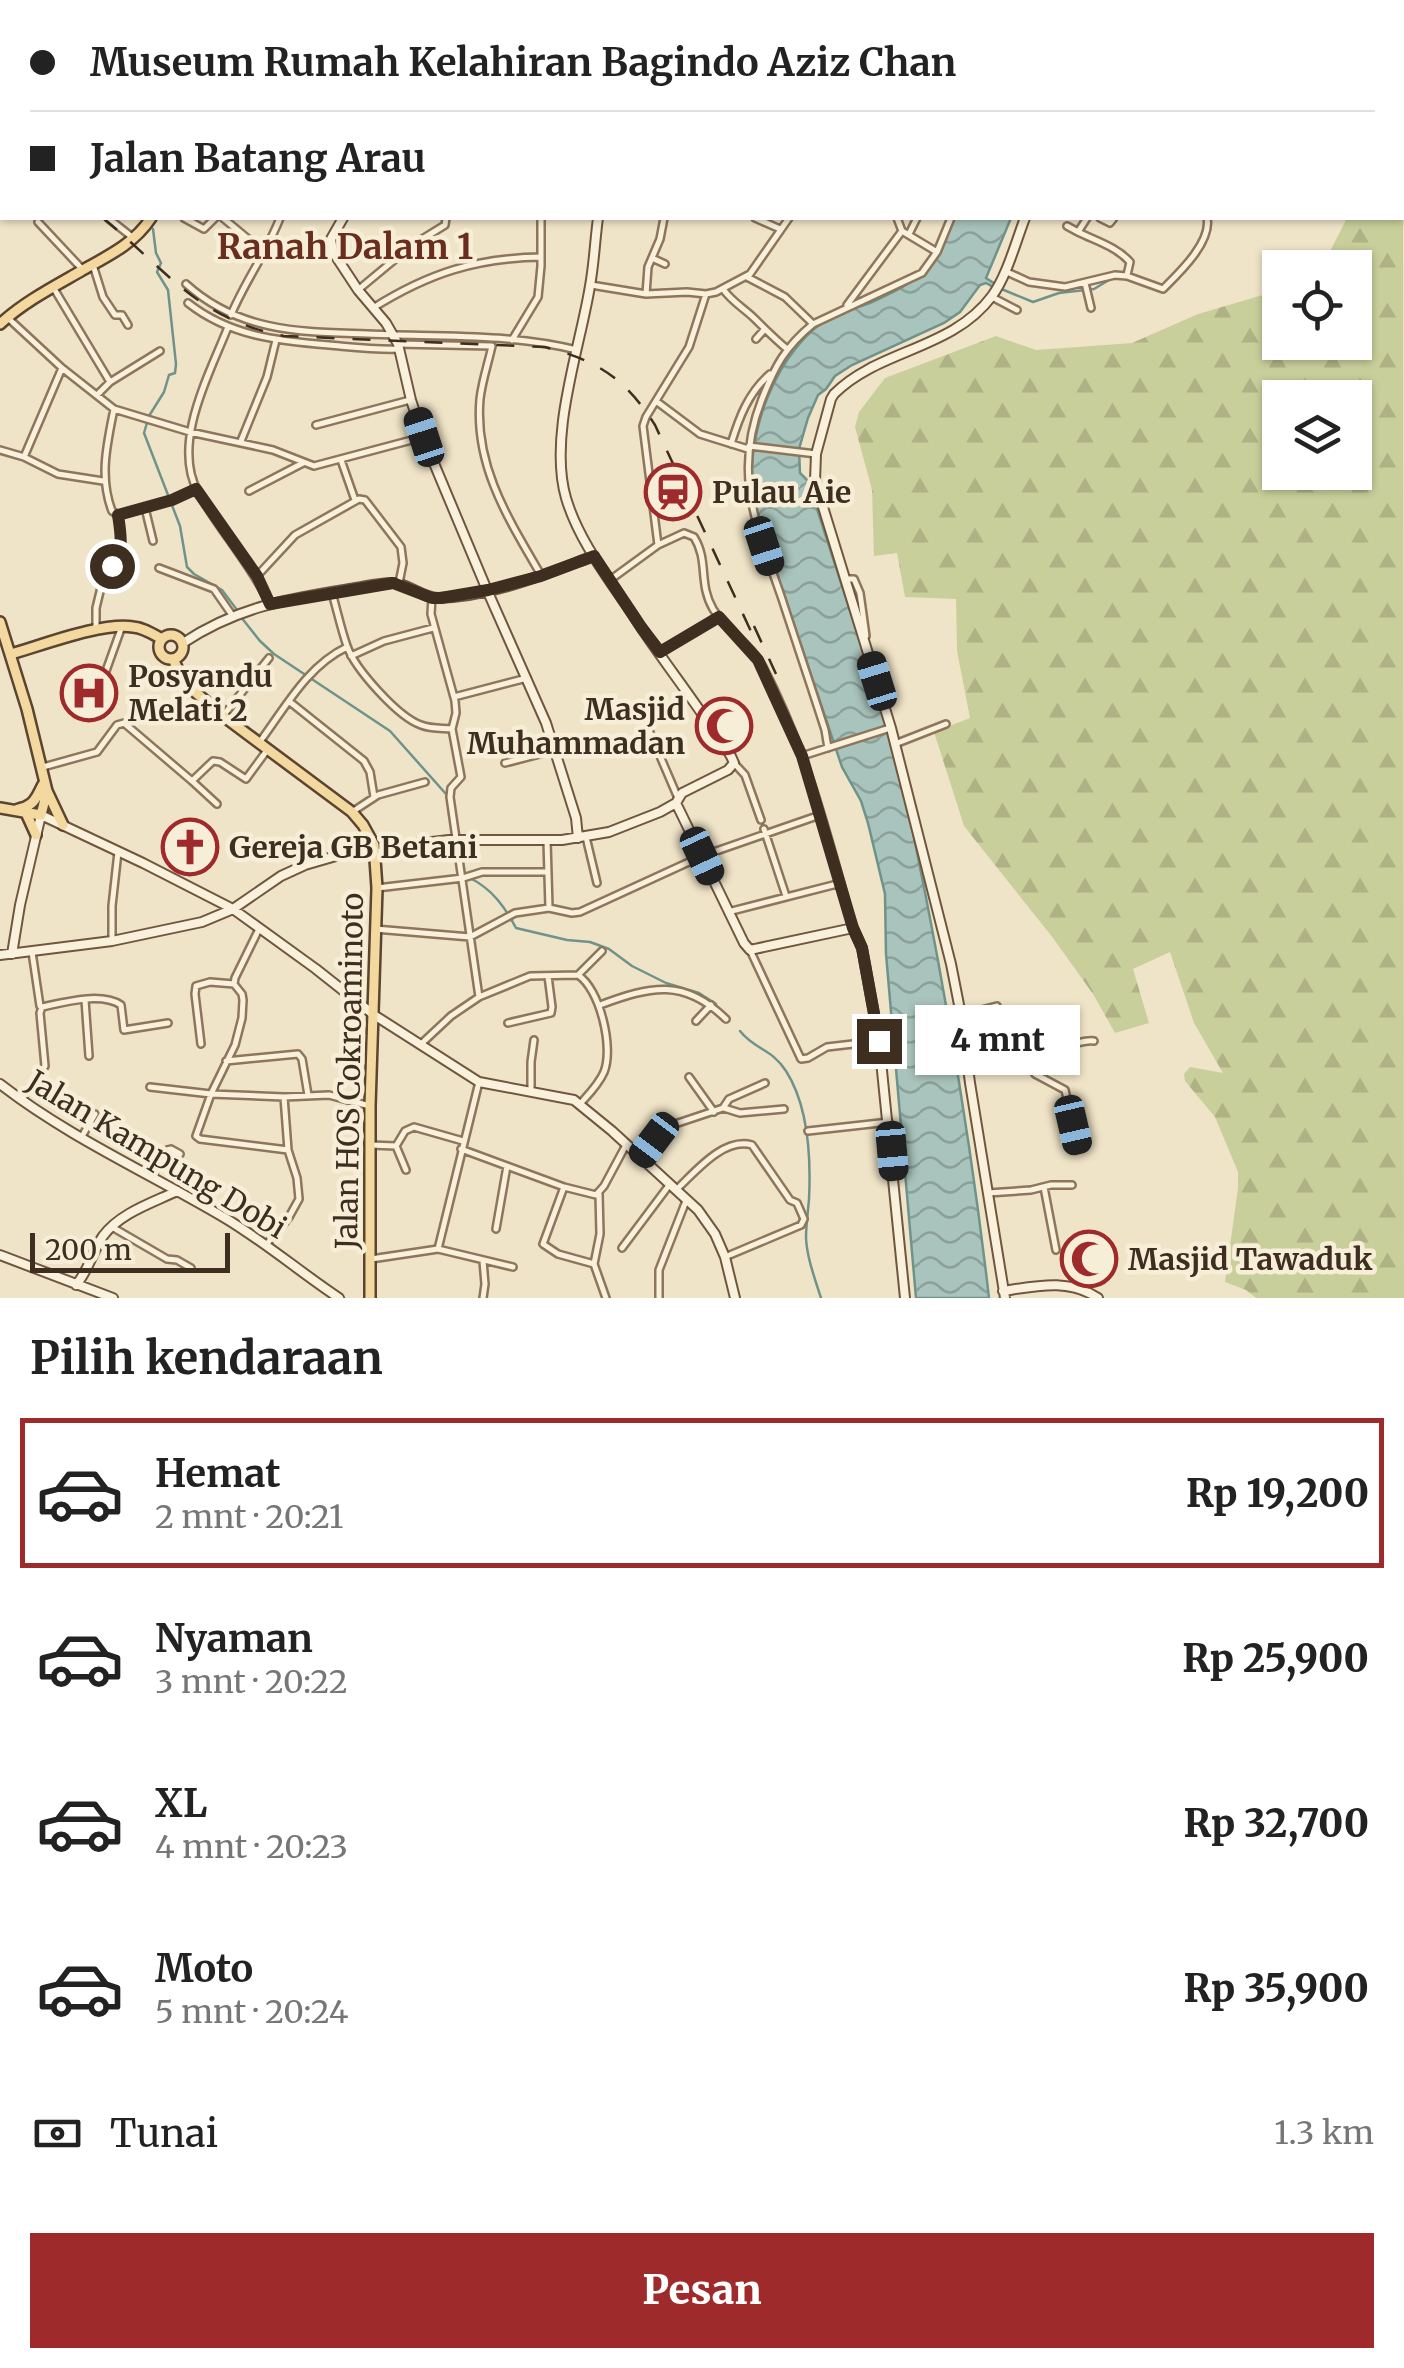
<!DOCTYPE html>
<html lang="id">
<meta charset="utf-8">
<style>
body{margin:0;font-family:Merriweather,serif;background:#f6f6f6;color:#222;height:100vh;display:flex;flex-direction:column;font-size:38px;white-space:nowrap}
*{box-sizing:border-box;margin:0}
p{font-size:32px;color:#767676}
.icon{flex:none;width:55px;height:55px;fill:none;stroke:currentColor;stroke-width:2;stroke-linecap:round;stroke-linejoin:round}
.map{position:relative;height:1298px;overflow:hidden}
.panel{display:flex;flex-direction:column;background:#fff;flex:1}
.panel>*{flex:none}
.hud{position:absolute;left:0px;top:0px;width:1405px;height:220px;box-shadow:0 2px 8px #0004;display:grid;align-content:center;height:220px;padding:0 30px;background:#fff}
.tools{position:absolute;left:1262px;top:250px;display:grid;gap:20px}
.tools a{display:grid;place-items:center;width:110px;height:110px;border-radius:0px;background:#fff;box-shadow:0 2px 8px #0004;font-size:50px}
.scale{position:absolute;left:30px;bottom:25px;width:200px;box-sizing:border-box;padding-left:10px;border:5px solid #3d2e20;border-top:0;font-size:28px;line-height:35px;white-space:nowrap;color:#3d2e20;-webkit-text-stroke:8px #f7eed8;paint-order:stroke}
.end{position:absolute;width:45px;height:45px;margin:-22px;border:12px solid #3d2e20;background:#fff;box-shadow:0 0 0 5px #fff}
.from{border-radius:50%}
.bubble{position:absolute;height:70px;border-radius:0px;background:#fff;box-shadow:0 2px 8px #0004;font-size:32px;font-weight:800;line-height:70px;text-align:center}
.car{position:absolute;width:30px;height:60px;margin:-30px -15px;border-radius:12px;box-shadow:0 0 8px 2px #0007;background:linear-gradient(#222 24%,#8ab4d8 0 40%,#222 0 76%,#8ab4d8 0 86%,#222 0)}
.hud b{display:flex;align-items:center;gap:35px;height:95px;font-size:38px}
.hud b+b{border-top:2px solid #e0e0e0}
.hud i{width:25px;height:25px;background:#222}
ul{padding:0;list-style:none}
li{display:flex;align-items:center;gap:30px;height:150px;margin:0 20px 15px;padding:0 10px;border:5px solid transparent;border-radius:0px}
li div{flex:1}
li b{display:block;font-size:38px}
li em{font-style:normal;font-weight:800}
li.on{border-color:#9e2a2b}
li>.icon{width:90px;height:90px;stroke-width:1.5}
h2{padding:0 30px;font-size:45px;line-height:120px}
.pay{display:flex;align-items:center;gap:25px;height:110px;padding:0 30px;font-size:38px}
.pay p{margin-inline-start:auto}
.button{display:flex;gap:20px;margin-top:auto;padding:20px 30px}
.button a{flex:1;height:115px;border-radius:0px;background:#9e2a2b;color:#fff;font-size:40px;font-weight:800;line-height:115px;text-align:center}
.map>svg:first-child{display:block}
.forest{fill:url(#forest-firs);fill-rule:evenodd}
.water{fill:url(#water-waves);stroke:#6f938a;stroke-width:2.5}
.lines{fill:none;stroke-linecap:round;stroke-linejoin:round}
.stream{stroke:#6f938a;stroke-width:2.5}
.street-casing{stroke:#8d765c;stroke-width:10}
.secondary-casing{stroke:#6f573f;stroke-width:12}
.primary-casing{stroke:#5b4430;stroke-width:14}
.street{stroke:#faf1dc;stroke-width:5}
.secondary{stroke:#faf1dc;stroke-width:8}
.primary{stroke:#f3d9a0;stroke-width:9}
.rail{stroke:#3d2e20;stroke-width:2.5;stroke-dasharray:18 18;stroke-linecap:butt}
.route{stroke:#3d2e20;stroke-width:12}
.labels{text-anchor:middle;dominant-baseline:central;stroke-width:9;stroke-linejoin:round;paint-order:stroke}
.poi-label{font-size:30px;font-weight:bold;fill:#3d2e20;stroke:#f7eed8;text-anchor:start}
.street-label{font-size:30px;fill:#3d2e20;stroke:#f7eed8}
.quarter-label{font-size:35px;font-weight:bold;fill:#6b2e1e;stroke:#f7eed8}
</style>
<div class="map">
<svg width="1404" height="1298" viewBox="0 0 1404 1298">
<defs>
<pattern id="forest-firs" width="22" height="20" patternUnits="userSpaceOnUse" patternTransform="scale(2.5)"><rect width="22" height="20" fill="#c9cf9b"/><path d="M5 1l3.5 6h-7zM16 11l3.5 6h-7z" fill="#aeb285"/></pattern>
<pattern id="water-waves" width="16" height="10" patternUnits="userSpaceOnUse" patternTransform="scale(2.5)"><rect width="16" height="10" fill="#a9c4bc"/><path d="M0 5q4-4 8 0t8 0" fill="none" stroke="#8ba098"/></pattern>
</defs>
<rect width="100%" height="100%" fill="#f0e4c8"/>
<path class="forest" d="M1403,178l1,1120h-148l-10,-8 -21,-8 13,-94v-16l-23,-55 -30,-36 -1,-7 6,-7 33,6 -29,-50 -24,-71 -37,17 16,54 -34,10 -22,-39 -40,-56 -89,-112 -30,-94 36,-14 -13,-67 -1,-52 -51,-2 -8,-44 -23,3 -2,-66 -17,-63 4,-15 26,-34 111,-42 40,14 96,-7 66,-29 82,-24v52h75v-74l-33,-1 25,-49h55zM1280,398h75v74h-75z"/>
<path class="water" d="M954,218h57l-25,60 11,7 -2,3 -9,-5 -6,2 -20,27 -16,11 -92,42 -17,11 -9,13 -8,6 -10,23 -9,31 1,24 8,8 79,244 14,50c37,173 68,348 88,523h-73l-30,-344 -1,-60 -17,-71 -7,-22 -19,-34 -79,-235c-3,-10 -7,-19 -9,-29 -12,-63 22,-158 81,-188 12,-6 25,-8 37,-13 52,-24 60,-32 82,-84z"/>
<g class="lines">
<path class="stream" d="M153,229l3,24 5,10 -4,9 11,18 8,74 -1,9 -6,2 -5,17 -15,24 -5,17 36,93 7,41 7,7 28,16 15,20
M999,288l34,14 26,-9 35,-4 20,-12
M241,617l19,24 14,13 116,77 56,63
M470,878c22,11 35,29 46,50l51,12 23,2 19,7 23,17 34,17 33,10 17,11
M740,1031c15,19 31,17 46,40 23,36 25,87 23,128 -1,13 -3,26 -3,39 1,20 9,41 15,60"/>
<g class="street-casing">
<path id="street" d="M445,0l4,2
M750,0l1,2
M1353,0l1,2
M123,2l1,-2
M400,2l1,-2
M873,2l1,-2
M946,2v-2
M999,2v-2
M1038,2l1,-2
M1219,2l1,-2
M0,29l2,5
M0,60l2,-1
M0,70l2,2
M1402,120h2
M0,121l2,-3
M0,145l2,1
M108,218l24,19
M184,218l20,11 11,-11
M223,218l24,20 18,10
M755,218l25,11
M1087,218l-9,14c18,9 39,15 52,30l-3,13
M1100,218l10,5 4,-5
M38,222l45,48
M1067,226l11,6
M902,231l35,21
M909,234l8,-16
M269,245c23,9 40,14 64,7
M652,258l13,6
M93,265l10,32 12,18h7l6,10
M1007,272l22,10 36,5 50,-12 12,1 36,13c16,-16 49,-47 44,-71
M747,277l38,20 28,27c-28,23 -38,42 -51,75 -30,76 -5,127 20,200 14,43 29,87 43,131l3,18
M1085,283l6,25
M186,284c53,48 114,48 182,50 69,3 141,-1 209,16
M591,285l55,9 41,-2 19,2 10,-2 34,-18 39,-56
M53,287l57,95
M723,289c9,13 21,19 32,30 10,10 20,20 32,30
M358,290l53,-44 34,-21 1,-7
M646,294l2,-27 12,-28 4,-21
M992,297l25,13
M188,303c42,33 90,38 141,42 23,2 47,5 71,4
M847,305l55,-74 -5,-13
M373,308c56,-35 103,-50 168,-51
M231,315c14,-34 36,-63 49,-97
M8,318l54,50 52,41 76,23 83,18 41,16 109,-29
M813,324l109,-51 15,-21 14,-34
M228,327c-18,46 -57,116 -30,165 22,39 52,71 72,112
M756,339l8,-9
M512,340l26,-43 3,-31v-48
M398,344l94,2c-4,18 -10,35 -12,53 -6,67 29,121 61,176
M97,395l13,-13 50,-31
M656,401l44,33 48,15
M316,425l94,-25
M241,441l26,-64 9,-37
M731,444c8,-26 17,-51 39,-70
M749,446l67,8
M0,450l24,7 34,17 45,7
M24,457l38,-89
M341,460l14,40
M249,491l54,-28
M145,508l8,33
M118,515l54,-15 24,-11
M658,545l-15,-119 3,-9 43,-70 17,-53
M159,568l55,21 18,26
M257,576l38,-41 64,-36 6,1 36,47 2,16 -4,20
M845,579h9l6,14 6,43
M610,580l48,-35 26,-12 10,4c15,24 4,46 19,72 13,22 38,35 50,58 43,82 66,172 90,261
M332,593c5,17 9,36 15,53 8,23 51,71 74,79 10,4 21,3 31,4
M432,597l-1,17 24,87 1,12 -4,16 9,48 -10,11 -1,9 29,200
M96,627v-19l8,-33 14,-18 4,-11 -4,-31 -6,-4c-13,-34 -5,-67 2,-102
M660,652l58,-34
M351,656l33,-15 49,-13
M97,696l24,-67
M454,697l73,-19
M290,702l74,59 6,11 4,25
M223,716l46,-58
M648,728l30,70
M259,743c26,-35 48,-77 88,-96
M895,744l51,-20
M802,756l88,-28
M505,763l50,-13
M734,763l11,12 16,45
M43,767l54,-15 20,-27 7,-2 68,58 21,-20 7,1 26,17 22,-30
M192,781l25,23
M352,812l26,-17 47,-13
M764,829l22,67
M586,837l11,46
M547,841l2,67
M377,888l86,-10 19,-6h66
M728,912l113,-29
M259,929l-24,49 -1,6 8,10 1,6 -1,18 -7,27 -24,49 -15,42 4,3 88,11
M375,929l95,8 45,-24 34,-5 23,5 8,-1 122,-56 118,-41
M112,941v-35l6,-54
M750,950l51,109 7,-1 19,-11 52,-6
M32,952l8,54
M578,975l24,-24
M85,1000l4,56
M600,1005c51,-19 84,-27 126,14
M961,1015l36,-9
M696,1021l15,-16
M508,1023l43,-10 1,-6 -4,-31
M201,1044l-6,-50 1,-8 14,-4 24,2
M420,1045l31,-29 28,-19 51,-21 48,-1c22,14 36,73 26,97 -5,12 -15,22 -24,32
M226,1061l72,-7 4,5 6,36
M967,1062l41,-11 13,1 14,22 30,16 13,56
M1026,1062c22,-5 50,-23 68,-21
M689,1077l25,35
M150,1087l61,7 73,3 45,-2 41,11
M531,1091v-29l3,-22
M21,1100l24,-34 -5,-53 2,-6c23,-5 59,-15 79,-2l3,25 44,-7
M724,1108l16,5 44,-4
M808,1131l81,-9
M81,1138l14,-24
M370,1145l26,1 10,24
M396,1146l9,-15 9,-4 49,14
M461,1149l103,38 32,8 8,-9 22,-41
M641,1158l14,-18 20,-16 48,-16 6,-9 36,-16
M152,1176l15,-26 4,-1 9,5
M564,1187l-21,57 15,10 36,10
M1044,1187l12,63
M677,1189c19,-18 47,-52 75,-44l38,55 7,3 7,16 -3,6 -76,32
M988,1193l43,-3 20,-5h21
M599,1194l1,40 -6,30 12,34
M112,1227l55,32 10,1 14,8
M496,1229l11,-63
M266,1245l23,-28 10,-18 -2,-21 -9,-28 -4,-53
M622,1248l48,-64
M438,1249l41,-167
M371,1259l67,-10 75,18
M483,1298l2,-14 -2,-23
M659,1298v-28l27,-69"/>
</g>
<g class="secondary-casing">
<path id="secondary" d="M638,0l1,2
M1110,2l1,-2
M343,218l-12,21 2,13 25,38 28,33 12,21 13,56 12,37 64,153 59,133 30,95 2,20
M183,643c54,-36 104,-44 166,-54 15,-2 32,-7 46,-6 15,2 28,15 43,15 53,-1 107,-24 156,-42
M676,803l68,140 6,7 103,-22 9,20 17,93 26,257
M376,854l30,-9 43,-5h113l47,-8 51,-20 16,-9 6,-10 46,-23 6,-7c-5,-14 -16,-26 -25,-39 -24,-36 -51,-70 -74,-106 -25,-38 -56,-76 -69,-120 -18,-62 14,-150 24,-212 4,-22 5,-46 8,-68
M12,954l8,-49 21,-90 102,48 90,46 83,60 58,46 105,67 95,18 38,31 86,79 17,24 10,23 10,41
M0,955l112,-14 90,-19 31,-13 48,-33 24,-11 69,-20
M0,1084c68,53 151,90 225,134 40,24 75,54 114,80
M0,1255l113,43
M76,1285c13,-15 16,-33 27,-49 17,-23 49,-33 74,-45
M1003,1291c33,-5 66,-13 95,7
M1005,1298l-35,-215 -9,-68 -10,-51 -60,-236 -76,-247 1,-27 15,-55 3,-5c45,-45 118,-44 158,-98 15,-20 24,-55 33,-78"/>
</g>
<g class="primary-casing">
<path id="primary" d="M261,2l1,-2
M0,324c24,-22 53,-37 81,-53 27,-15 53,-27 70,-53
M0,622l27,87 20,82 -6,24 -41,-7
M159 647a12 12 0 1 1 24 0a12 12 0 1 1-24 0Z
M11,654c32,-9 91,-32 122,-27 11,1 20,7 29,12
M173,659l10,21 11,11 29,25 129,96 11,13 11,20 3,43 -7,218v192
M47,791l16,34
M16,810c3,-2 8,-2 11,-4 10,-4 12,-16 17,-23
M26,813l10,22"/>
</g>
<use href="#street" class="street"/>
<use href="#secondary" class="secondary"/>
<use href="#primary" class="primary"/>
<path class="rail" d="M0,149l2,2
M103,218c62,51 96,102 181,118l261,11c53,14 80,31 110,78l100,215
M754,626l22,48"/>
</g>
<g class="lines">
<path class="route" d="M112,566c12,-17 9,-31 6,-51l54,-15 24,-11 61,87 13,28 123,-21 39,15h9l47,-8 53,-14 53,-20 47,71 19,25 59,-35 39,43 44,96 51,172 9,20 17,93"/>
</g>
<defs>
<g id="station-ring" transform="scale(2.875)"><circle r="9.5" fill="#f7eed8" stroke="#9e2a2b" stroke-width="1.5"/><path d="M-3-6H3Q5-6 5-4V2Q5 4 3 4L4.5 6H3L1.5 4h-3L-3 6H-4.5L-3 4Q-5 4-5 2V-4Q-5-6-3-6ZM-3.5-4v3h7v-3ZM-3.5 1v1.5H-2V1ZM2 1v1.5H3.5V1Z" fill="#9e2a2b"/></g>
<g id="hospital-ring" transform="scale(2.875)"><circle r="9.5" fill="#f7eed8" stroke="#9e2a2b" stroke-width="1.5"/><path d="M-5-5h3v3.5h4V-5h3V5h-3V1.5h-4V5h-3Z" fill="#9e2a2b"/></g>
<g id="mosque-ring" transform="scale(2.875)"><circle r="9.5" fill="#f7eed8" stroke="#9e2a2b" stroke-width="1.5"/><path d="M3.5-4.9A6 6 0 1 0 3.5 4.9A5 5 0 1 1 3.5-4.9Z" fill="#9e2a2b"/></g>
<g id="church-ring" transform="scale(2.875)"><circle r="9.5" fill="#f7eed8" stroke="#9e2a2b" stroke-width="1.5"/><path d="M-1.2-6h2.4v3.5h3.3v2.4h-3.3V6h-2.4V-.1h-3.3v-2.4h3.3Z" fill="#9e2a2b"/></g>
</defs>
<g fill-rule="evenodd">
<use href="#station-ring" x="673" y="492"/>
<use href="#hospital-ring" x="89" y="693"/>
<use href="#mosque-ring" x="724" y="726"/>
<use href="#church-ring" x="190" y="847"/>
<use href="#mosque-ring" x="1089" y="1259"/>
</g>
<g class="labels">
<g class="poi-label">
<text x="712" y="492">Pulau Aie</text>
<text x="128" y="676">Posyandu<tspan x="128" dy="34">Melati 2</tspan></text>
<text x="685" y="709" text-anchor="end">Masjid<tspan x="685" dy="34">Muhammadan</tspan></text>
<text x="229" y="847">Gereja GB Betani</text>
<text x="1128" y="1259">Masjid Tawaduk</text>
</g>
<g class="street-label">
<text transform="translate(349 1071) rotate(-89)">Jalan HOS Cokroaminoto</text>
<text transform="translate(157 1154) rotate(31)">Jalan Kampung Dobi</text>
</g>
<g class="quarter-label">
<text x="345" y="247">Ranah Dalam 1</text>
</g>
</g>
</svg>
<div class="tools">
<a><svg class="icon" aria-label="locate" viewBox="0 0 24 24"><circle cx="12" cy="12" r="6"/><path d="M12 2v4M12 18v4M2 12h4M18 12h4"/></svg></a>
<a><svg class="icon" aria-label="layers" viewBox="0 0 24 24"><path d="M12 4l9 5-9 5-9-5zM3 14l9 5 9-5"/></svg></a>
</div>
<div class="scale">200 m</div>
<i class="end from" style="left:112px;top:566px"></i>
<i class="end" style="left:879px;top:1041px"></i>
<div class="bubble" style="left:915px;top:1005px;width:165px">4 mnt</div>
<i class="car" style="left:424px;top:437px;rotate:342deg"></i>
<i class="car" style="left:764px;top:546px;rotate:162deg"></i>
<i class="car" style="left:877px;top:681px;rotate:343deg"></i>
<i class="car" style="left:702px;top:856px;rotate:155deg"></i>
<i class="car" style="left:1073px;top:1125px;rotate:167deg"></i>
<i class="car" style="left:654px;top:1140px;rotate:217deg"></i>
<i class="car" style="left:892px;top:1151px;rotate:175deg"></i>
<div class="hud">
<b><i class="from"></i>Museum Rumah Kelahiran Bagindo Aziz Chan</b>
<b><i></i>Jalan Batang Arau</b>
</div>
</div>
<section class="panel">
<h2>Pilih kendaraan</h2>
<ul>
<li class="on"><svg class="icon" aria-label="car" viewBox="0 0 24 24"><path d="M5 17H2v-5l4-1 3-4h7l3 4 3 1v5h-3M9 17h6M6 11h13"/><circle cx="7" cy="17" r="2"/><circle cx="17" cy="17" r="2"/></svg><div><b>Hemat</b><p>2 mnt · 20:21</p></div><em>Rp 19,200</em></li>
<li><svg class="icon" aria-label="car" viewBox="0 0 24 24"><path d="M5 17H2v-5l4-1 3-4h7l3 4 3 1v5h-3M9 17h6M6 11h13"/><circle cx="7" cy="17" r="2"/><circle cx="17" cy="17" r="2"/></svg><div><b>Nyaman</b><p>3 mnt · 20:22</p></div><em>Rp 25,900</em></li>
<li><svg class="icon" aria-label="car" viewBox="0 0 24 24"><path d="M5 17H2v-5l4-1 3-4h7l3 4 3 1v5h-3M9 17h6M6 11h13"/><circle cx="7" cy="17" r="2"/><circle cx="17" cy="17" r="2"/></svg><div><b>XL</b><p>4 mnt · 20:23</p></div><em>Rp 32,700</em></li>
<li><svg class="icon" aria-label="car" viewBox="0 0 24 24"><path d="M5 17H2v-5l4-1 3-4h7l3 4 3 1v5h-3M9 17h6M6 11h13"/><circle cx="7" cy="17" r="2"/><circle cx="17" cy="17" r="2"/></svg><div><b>Moto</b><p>5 mnt · 20:24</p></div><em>Rp 35,900</em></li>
</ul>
<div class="pay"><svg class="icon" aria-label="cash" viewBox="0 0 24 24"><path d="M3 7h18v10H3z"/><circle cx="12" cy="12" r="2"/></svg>Tunai<p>1.3 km</p></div>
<div class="button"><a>Pesan</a></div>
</section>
